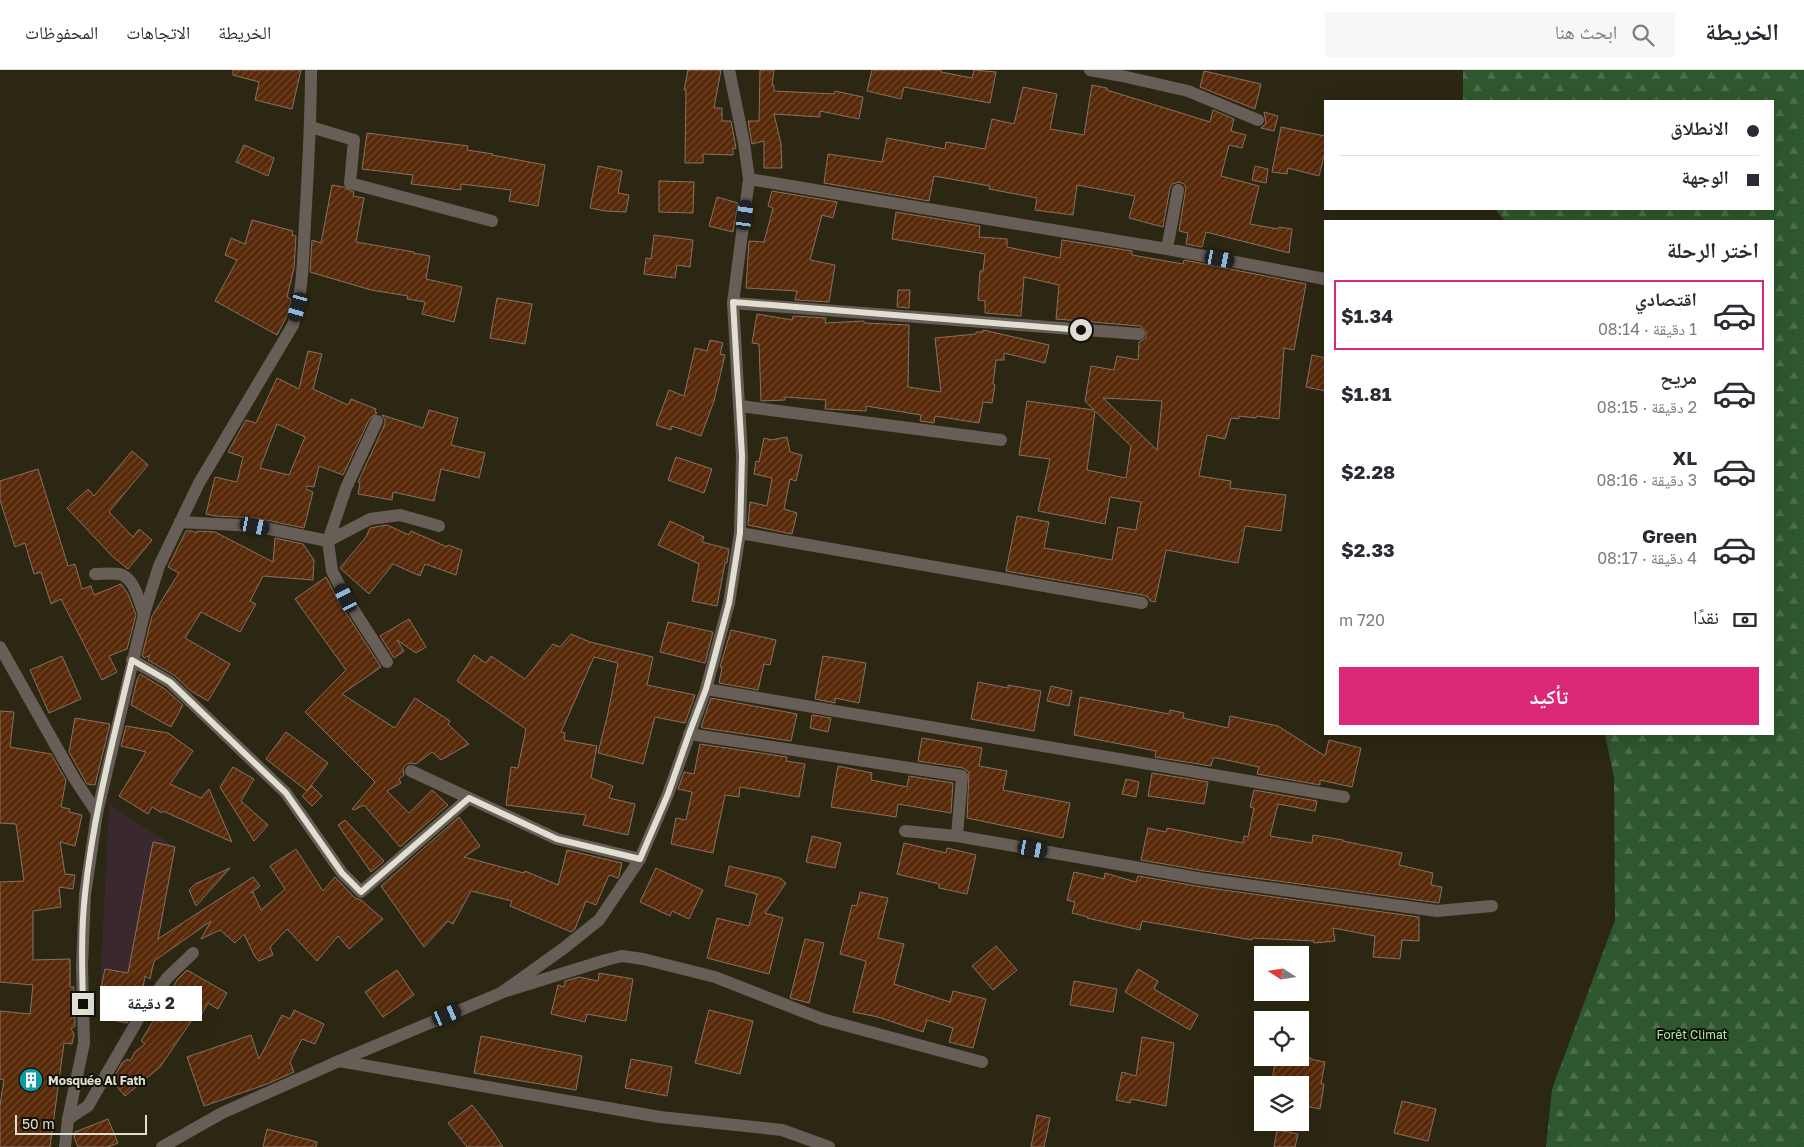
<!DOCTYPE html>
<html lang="ar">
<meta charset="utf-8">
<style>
body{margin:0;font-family:"Golos Text","Noto Naskh Arabic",sans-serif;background:#f7f7f7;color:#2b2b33;direction:rtl;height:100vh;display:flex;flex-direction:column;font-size:19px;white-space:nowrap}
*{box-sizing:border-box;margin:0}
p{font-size:16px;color:#7c7c81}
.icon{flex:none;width:28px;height:28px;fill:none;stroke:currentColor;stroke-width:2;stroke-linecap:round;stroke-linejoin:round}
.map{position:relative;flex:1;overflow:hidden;direction:ltr}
.sheet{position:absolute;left:1324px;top:150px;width:450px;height:515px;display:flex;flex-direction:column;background:#fff;border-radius:0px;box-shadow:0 5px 20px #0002;direction:rtl}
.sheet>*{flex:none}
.banner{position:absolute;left:1324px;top:30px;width:450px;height:110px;border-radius:0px;box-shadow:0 5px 20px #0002;direction:rtl;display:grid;align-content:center;height:110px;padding:0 15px;background:#fff}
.needle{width:32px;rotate:282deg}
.fabs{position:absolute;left:1254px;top:876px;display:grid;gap:10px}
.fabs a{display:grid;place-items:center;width:55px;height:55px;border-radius:0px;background:#fff;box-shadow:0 5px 20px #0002;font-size:25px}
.scale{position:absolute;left:15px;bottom:12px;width:132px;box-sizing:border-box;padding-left:5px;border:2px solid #e1dfd2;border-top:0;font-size:14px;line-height:18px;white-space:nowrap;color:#e1dfd2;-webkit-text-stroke:4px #111007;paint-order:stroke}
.end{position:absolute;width:22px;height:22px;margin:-11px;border:6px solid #e1dfd2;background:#111;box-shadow:0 0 0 2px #111}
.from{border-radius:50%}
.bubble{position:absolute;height:35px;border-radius:0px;background:#fff;box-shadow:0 5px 20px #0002;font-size:16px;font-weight:700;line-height:35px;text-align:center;direction:rtl}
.car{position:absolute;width:15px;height:30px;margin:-15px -8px;border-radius:6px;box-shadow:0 0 4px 1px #0007;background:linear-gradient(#222 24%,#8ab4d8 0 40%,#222 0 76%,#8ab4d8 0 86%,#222 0)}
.banner b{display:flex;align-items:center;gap:18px;height:48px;font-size:19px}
.banner b+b{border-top:1px solid #e1e1e2}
.banner i{width:12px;height:12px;background:#2b2b33}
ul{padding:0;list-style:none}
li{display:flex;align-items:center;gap:15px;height:70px;margin:0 10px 8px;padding:0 5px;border:2px solid transparent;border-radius:0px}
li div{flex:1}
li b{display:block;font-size:19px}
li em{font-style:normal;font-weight:700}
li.selected{border-color:#db2777}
li>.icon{width:45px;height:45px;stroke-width:1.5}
h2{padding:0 15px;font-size:22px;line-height:60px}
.pay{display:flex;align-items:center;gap:12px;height:55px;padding:0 15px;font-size:19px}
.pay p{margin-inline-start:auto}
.button{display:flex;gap:10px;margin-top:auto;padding:10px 15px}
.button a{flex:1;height:58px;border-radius:0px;background:#db2777;color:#fff;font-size:20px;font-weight:700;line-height:58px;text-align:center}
header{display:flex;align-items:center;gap:30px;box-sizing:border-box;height:70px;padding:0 25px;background:#fff;border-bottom:1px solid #e1e1e2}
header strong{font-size:24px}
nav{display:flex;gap:28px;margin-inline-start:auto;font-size:18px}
.search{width:350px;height:45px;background:#f7f7f7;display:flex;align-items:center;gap:12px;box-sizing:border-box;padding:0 18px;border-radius:0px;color:#7c7c81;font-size:19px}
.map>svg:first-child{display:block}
.education{fill:#3a282f}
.forest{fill:url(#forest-firs)}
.building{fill:url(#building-hatch);stroke:#887164;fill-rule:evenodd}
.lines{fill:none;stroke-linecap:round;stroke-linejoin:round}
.minor{stroke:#685e58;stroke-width:12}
.tertiary{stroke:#685e58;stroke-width:12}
.route{stroke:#e1dfd2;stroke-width:6}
.labels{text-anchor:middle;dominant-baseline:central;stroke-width:4;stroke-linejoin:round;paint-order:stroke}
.park-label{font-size:12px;fill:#aceaa6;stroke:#111007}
.poi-label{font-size:12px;font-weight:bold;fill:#e1dfd2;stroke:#111007;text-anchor:start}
</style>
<header>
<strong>الخريطة</strong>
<div class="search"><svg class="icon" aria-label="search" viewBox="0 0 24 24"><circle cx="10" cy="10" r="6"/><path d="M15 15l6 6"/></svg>ابحث هنا</div>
<nav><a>الخريطة</a><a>الاتجاهات</a><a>المحفوظات</a></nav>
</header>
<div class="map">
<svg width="1804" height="1077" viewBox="0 0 1804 1077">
<defs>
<pattern id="forest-firs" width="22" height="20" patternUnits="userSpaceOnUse" patternTransform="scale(1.25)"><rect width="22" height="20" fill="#2f572d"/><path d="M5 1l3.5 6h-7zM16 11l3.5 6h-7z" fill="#4d6f4b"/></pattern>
<pattern id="building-hatch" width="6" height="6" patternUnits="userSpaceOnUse" patternTransform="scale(1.25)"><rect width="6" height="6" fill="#572908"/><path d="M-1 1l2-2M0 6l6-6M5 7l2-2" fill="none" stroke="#6f482b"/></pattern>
</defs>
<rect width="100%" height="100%" fill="#2b2712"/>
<path class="education" d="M109,734l66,43 -24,128 -5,-1 -6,27 -40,-8z"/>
<path class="forest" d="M1463,0h341v1077h-258l6,-58 63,-169 -1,-142 -9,-44h167v-513h-267l-10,-12h277v-108h-309z"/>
<path class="building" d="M233,0h68l-9,39 -37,-9 4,-18 -26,-7z
M688,0h33l-7,38h8v13h9l5,27 -3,1v6l-30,-1v9h-18l1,-73h-2z
M760,0h14l-2,15h2v6l60,3 1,-3 28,6 -4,22 -39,-8v6l-46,-3 7,30 1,24h-18v-27l-12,3 -4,-23h11z
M872,0h69v2l31,6 2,-8 22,2 -6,31 -86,-16 -3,12 -34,-8z
M1204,1l57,13 -6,25 -55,-22z
M1092,15l15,3v2l103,32 3,-12 21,9 -3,12 15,4 -4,13 -13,-3 -8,31 38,10 -9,38 28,5 1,-2 13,2 -3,24 -83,-21 -4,15 -16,-3 2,-11 -9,-2 7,-43 -2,-4 -5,-2 -7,2 -2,4 -7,39 -34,-9 6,-22 -58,-11 -4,30 -38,-5 2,-12 -48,-9 1,-3 -56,-10 -5,25 -105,-18 4,-29 54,8 5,-24 58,11 1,-7 39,7 7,-30 22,5 9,-37 34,7 -7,35 34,6z
M1264,42l14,4 -4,15 -13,-3 5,-5z
M1281,57l44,9v16l-6,24 -31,-8 -1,6 -15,-2z
M367,63l101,13 -1,4 26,4 -1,1 53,10 -7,41 -29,-5 2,-11 -50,-6v6l-50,-6 2,-9 -51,-6z
M244,75l30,13 -6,18 -32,-14z
M598,96l24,5 -4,22 11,2 -3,17 -20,-1 -16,-3z
M1255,96l13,3 -2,14 -14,-3z
M659,111l35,1 -1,31 -34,-1z
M332,115l11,2 11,5 -1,4 11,2 -8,44 58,10 -1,1 17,3 -4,23 36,8 -8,35 -32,-8 3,-12 -18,-3 1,-3 -37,-6 -61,-18 2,-32 9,3z
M772,121l65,11 -4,16 -11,-3 -12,45 25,5 -6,37 -34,-2 2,-9 -51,-3 3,-47 15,1 9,-34 -5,-2z
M717,127l21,6 -5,29 -24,-6z
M896,142l84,14 -1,11 28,2v8l53,11 2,-18 70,11v4l51,9 1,-4 122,24 -12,66 -10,-2 -5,71 -22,-3 -1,2 -17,-2v3l-8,-1 -6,21 -18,-4 -8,41 32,5 -1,7 56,7 -5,36 -36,-5 -7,37 -72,-13 -11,52 -5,-1 -2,-4 -5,-2 -137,-24 11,-55 32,6 -5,26 68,12 6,-33 18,3 5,-28 -31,-5 -5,27 -67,-13 12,-52 -31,-4 8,-54 67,9 -9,-9 6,-35 23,4 3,-14 21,4 1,-18 7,-4v-7l-6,-5 -84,-7 3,-34 -35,-8 -3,39 -36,-3v-12l-7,-1 2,-29h3l2,-17 -93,-15zM1103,328l59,3 -5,49zM1095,341l36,35 -5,32 -39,-8z
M252,150l41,11 -1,4 4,1 -2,32 -7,29 4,2 -4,17 -10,19 -62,-34 22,-41 -12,-5 6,-17 14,6z
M654,165l39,5 -3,27 -13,-2 -2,13 -31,-4 2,-16 5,1z
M898,220h12l-1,18 -12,-1z
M497,228l35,6 -7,40 -35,-6z
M757,244l35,6 1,-4 33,2 -1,5 39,-2 1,2 44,2 -1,62 33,5 -6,-54 41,-4v-2h7v-2l66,15 -4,18 -41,-10v7h-8l-3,24 2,1 -3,18 -9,-1 -4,21 -44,-7 -1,7 -14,-2 1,-6 -55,-9v5l-41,-2 1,-9 -41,-3v3l-24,1 -2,-57 -7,-1z
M710,270l13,3 -3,11 5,1 -11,46 -13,35 -29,-10 -1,4 -15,-5 13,-35 15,6 11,-48 12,3z
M308,281l14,3 -9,35 35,16 3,-6 25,10 -1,3 2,1 -7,5 -27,57 -24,-9 -5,21 -7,-1 -1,3 7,3 -9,36 -48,-10 -40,-2 -10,-2 9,-37 22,5 6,-25 -15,-5 18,-32 10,3 21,-45 22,11zM277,354l28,13 -16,38 -29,-7z
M1312,285l13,3v33l-19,-4z
M429,340l29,8 -7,27 34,8 -6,25 -38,-9 -7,32 -41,-9 -1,8 -34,-6 2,-11 -2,-1 27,-58v-4l-3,-5 41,13z
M787,367l3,15 12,3 -6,26 -6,-2 -6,30 13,4 -5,21 -44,-9 2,-23 17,4 5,-28 -18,-4 2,-13 3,1 5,-24 7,2z
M132,381l16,14 -39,47 24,25 6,-8 13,11 -24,29 -16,-13 -45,-48 21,-19 6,7z
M676,387l36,12 -8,24 -36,-13z
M38,399l30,97 7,-2 7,25 9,-3 3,9 27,-11 7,10 8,21 -9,34 -18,7 8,16 -15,8 -41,-81 -10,5 -10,-32 -7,2 -9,-31 -10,4 -15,-47v-19z
M670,451l34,16 -2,5 27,7 -2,14h-2l-8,43 -25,-5 7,-37 -41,-19z
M387,455l22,10 2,-4 36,16 1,-2 14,5 -6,25 -31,-11 -5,12 -27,-12 -24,30 -29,-26 26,-31 4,-9z
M186,461h6l4,2 1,-2 18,1 58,30 2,-24 28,6 11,16 -1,20 -50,-4 -13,25 6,3 -16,28 -39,-20 -16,26 45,26 -22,37 -17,-10 -17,-16 -26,-15 2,-5 -5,3 -3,-2 10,-40 27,-43 -11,-6z
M326,507l13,25 42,65 -39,27 53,34 20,-30 35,23 -2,3 21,20 -28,16 -9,-8 -16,12 -5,-1 -4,1 -4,4 1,7 -5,4 2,4 -14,8 22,22 23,-23 16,15 -48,42 -36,-42 -10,5 -2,-1 23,-27 -70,-70 41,-42 -51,-71z
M409,549l17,28 -10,6 -19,-13 7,11 -10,7 -14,-22z
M668,552l45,10 -8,31 -45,-11z
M731,560l45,10 -6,25 -6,-1 -6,26 -39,-7 3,-16h-2z
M571,564l19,8 63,15 -6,28 48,10 -10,28 -30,-6 -12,47 -45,-11 10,-40 10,-50 -24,-6 -33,75 4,1 -1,7 33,6 -6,32 22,8 -4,12 26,6 -7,31 -45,-10 3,-10 -80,-10 5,-38 7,1 8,-39 -69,-48 17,-26 12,8 5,-7 34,23 28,-35 7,3z
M62,586l19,43 -32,14 -19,-43z
M823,586l43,7 -7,40 -24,-5v5l-20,-4z
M140,604l25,15 18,16 -12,22 -40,-22 6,-25z
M978,612l30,6v-3l33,6 -7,40 -63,-12z
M1051,616l21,5 -3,15 -22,-5z
M1080,627l89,17 1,-4 14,3 -1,5 45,10 2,-12 48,10 47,30 4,-16 32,8 -9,39 -32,-7v5l-63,-11 2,-7 -42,-9h-4l-2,8 -56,-9 1,-6 -82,-16z
M711,628l86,16 -6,27 -88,-13 -2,-1z
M0,641l14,1 -4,35 41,7 15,26 -5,27 9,2 -1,3 13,3 -7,31 -15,-4 5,32 10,1 -2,14 -14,-2 2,20 -28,4v49l37,-1v28h4l-3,30h4v9l-4,3 3,5 -2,10 -8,-1 -14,104h-50v-42l4,-25 -4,-1v-68l30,3 3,-29 -33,-3v-100l24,-1 -8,-57 -16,-1z
M812,645l19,3 -3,14 -18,-4z
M75,648l35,6 -15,61 -8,-1 -18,-32z
M126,656l42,7 25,18 -23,33 31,14 8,-9 23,53 -69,-31 -1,2 -10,-6 -4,7 -29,-18 27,-44 -25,-6z
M286,662l42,31 -21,28 -41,-32z
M922,668l60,10 -3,18 28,5 -4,19 67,13 -7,35 -96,-20 2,-46 -6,-4 -45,-7z
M700,674l87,13 -1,4 19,3 -6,33 -59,-10 -1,10 -14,-2 -12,58 -42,-9 5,-26 10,2 6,-28 -14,-3 6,-17 10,2z
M838,696l34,7 -1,7 36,7 2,-11 44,7 -2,30 -53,-9 -2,13 -65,-10z
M233,697l21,12 -13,22 27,24 -14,16 -34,-54z
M1152,703l56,9 -4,22 -56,-8z
M1126,709l13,3 -3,15 -14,-3z
M312,716l10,10 -10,10 -10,-10z
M1254,720l63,11 -2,10 -37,-7 -8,32 42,7 1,-8 30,5v1l59,12 -3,12 34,8 -2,12 11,2 -3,16 -235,-32 -63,-11 7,-32 18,4 1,-4 76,15 1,-7 4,1 6,-29 -4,-1z
M459,747l21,29 -16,11 60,16 1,-2 33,14 9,-35 55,13 -3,13 -1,2 -9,-3 -13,30 -10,-4 -11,28 -4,3 -61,-26 2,-5 -41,-10 -18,33 -5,-3 -24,26 -43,-61z
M345,750l39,41 -13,11 -33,-47z
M812,766l29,7 -6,25 -29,-6z
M153,772l22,5 -17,92 95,-62 7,9 -9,7 2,-1 8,18 24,-21 -15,-23 26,-17 27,42 12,-14 20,21 6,2 22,19 -34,30 -11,-13 -21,25 -30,-32 -17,18 3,8 -14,6 -4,-4 -11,-23 -9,9 -15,-13 -19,9 10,-18 -57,40 -4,18 -5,-3 -4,23 -14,24 -19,-4 6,-23 -14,-3 5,-24 23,4z
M904,773l42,10 1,-5 29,7 -9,39 -28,-6v-4l-42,-10z
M729,796l51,12 6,5 -21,30 18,5 -14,56 -62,-16 10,-40 32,8 8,-32 -32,-8z
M230,798l-34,38 -7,-16 6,-6z
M656,798l47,22 -14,29 -17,-8 -2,5 -30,-14z
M1074,802l30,7 1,-6 31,9 2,-6 64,11 217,30v24l-17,-1 -2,19 -27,-2 2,-21 -42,-8 2,13 -21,2v-2l-62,-3v2l-110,-19 -2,9 -53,-12 1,-1 -16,-4 3,-11 -8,-2z
M860,822l28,6 -10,40 26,6 -10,40 56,18 3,-11 33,8 -13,49 -24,-6 4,-14 -26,-8 -4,12 -45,-15 -25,-5 13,-51 -26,-7 12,-49 5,1z
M805,869l19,4 -15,60 -19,-5z
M996,876l21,24 -24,20 -21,-24z
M1138,899l20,12 -4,8 44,26 -8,15 -65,-38z
M187,900l40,23 -9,16 -10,-6 -10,17 -4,-3 -34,50 -35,29 -13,-15 10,-18 5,-4 3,2 5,-9 10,-8 -4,-3 14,-23 7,4 16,-27 -7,-4 6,-11z
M397,900l17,25 -31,22 -18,-25z
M599,903l34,6 -7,42 -39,-7 -2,8 -34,-8 7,-29 6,2 1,-6 14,-4 19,4z
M1074,911l43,8 -4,23 -43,-7z
M294,940l30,14 -9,20 -13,-5 -12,23 4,10 -27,12 -63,22 -17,-49 64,-22 8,24 23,-44 8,4z
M709,940l44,11 -13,53 -45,-11z
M481,966l101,20 -6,34 -102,-17z
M1142,967l32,6 -8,63 -35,-7 -1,4 -14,-3 6,-28 14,4z
M1276,988h35l-1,1 15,3 -4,22h3l-4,25 -20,-4v-20h-29z
M631,989l41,8 -5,29 -42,-8z
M1402,1031l34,8 -8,32 -34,-8z
M472,1035l19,24 12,18h-36l-19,-24z
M1037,1045l13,3 -6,29h-13z
M108,1049l10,24 -10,4h-30l-4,-10 1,-5z
M267,1059l50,13 -1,5h-53z
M1277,1060l21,4 -3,13h-21z"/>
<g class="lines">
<path class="minor" d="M1090,0l32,6 66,15 70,29
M311,57l43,13 -4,43 142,38
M749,109l418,70 158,30
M1167,179l11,-59
M733,233l406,31
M740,336l261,34
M377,351l-31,67 -18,53 4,30 14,27 41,64
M180,452l75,4 73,15 42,-22 30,-4 39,11
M740,463l402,70
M95,504c7,0 17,-1 24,0 15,2 20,28 25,40
M0,577l74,131 23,35
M132,590l38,22 116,111 56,80 19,19 108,-94
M706,619l638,108
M689,664l273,42 -5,60
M411,701l146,68 83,20
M905,761l52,5 246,43 234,32 55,-5
M506,921l100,-31 16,-4 21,3 72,18 107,42 160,43
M339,991l321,56 122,13 47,17
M68,1049l20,-13 59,-102 21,-27 25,-24"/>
<path class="tertiary" d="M65,1077l3,-28 16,-76 -2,-78 3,-70 12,-82 47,-199 15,-48 40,-83 94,-158c10,-33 10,-68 12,-102 3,-51 6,-102 6,-153
M162,1077l60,-34 117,-52 162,-68 63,-45 35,-28 41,-61 28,-65 38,-105 23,-86 11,-70 2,-77 -9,-153 16,-124 -5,-36 -15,-73"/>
</g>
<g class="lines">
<path class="route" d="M83,934c-1,-36 -2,-74 2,-110 8,-79 29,-157 47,-234l38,22 116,111 56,80 19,19 108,-94 88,41 83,20 28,-65 21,-60 17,-45 23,-86 11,-70 2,-77 -9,-154 348,28"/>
</g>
<defs>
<g id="building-disc" transform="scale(1.25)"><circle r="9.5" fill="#0f9aa8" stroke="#111007"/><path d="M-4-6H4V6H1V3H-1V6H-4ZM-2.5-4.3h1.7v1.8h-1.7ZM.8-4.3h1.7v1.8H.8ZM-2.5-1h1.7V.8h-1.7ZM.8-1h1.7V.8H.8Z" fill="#fff"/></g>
</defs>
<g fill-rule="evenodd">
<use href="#building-disc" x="31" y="1010"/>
</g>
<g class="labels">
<g class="park-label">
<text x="1692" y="964">Forêt Climat</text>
</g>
<g class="poi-label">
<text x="48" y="1010">Mosquée Al Fath</text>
</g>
</g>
</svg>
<div class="fabs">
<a><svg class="needle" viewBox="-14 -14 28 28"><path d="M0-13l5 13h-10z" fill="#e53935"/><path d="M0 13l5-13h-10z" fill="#7c7c81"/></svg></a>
<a><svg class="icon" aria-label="locate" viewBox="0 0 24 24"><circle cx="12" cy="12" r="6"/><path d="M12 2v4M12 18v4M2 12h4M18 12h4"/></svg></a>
<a><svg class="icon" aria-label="layers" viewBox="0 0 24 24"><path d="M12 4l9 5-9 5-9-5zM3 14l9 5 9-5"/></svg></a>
</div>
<div class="scale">50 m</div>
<i class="end from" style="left:1081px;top:260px"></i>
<i class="end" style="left:83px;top:934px"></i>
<div class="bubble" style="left:100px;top:916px;width:102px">2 دقيقة</div>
<i class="car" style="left:745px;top:145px;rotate:8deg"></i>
<i class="car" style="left:1220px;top:189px;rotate:101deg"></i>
<i class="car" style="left:298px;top:237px;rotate:196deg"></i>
<i class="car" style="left:255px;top:456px;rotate:102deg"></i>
<i class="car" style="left:346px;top:528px;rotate:333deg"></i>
<i class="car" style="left:1033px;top:779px;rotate:100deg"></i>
<i class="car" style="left:447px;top:945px;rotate:67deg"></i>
<div class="banner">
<b><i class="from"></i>الانطلاق</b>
<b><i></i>الوجهة</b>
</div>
<section class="sheet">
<h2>اختر الرحلة</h2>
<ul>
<li class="selected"><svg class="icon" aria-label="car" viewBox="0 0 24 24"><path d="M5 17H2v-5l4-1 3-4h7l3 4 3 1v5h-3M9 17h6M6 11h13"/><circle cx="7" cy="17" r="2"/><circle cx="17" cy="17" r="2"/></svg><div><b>اقتصادي</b><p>1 دقيقة · 08:14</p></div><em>$1.34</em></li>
<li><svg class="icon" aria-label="car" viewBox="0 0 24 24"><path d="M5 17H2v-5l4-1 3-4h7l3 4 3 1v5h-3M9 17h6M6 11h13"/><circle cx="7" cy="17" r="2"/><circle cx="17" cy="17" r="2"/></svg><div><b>مريح</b><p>2 دقيقة · 08:15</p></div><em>$1.81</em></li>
<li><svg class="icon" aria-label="car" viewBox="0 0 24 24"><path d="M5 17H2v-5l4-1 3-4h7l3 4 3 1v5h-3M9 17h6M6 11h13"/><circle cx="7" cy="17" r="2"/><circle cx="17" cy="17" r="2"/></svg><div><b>XL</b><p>3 دقيقة · 08:16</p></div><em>$2.28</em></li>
<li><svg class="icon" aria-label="car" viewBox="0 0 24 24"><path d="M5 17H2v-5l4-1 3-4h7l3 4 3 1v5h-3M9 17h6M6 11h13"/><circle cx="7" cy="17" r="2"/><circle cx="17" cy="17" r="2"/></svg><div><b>Green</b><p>4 دقيقة · 08:17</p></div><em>$2.33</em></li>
</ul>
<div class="pay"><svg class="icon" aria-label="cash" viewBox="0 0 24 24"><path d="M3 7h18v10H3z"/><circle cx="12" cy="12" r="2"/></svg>نقدًا<p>720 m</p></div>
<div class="button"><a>تأكيد</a></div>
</section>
</div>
